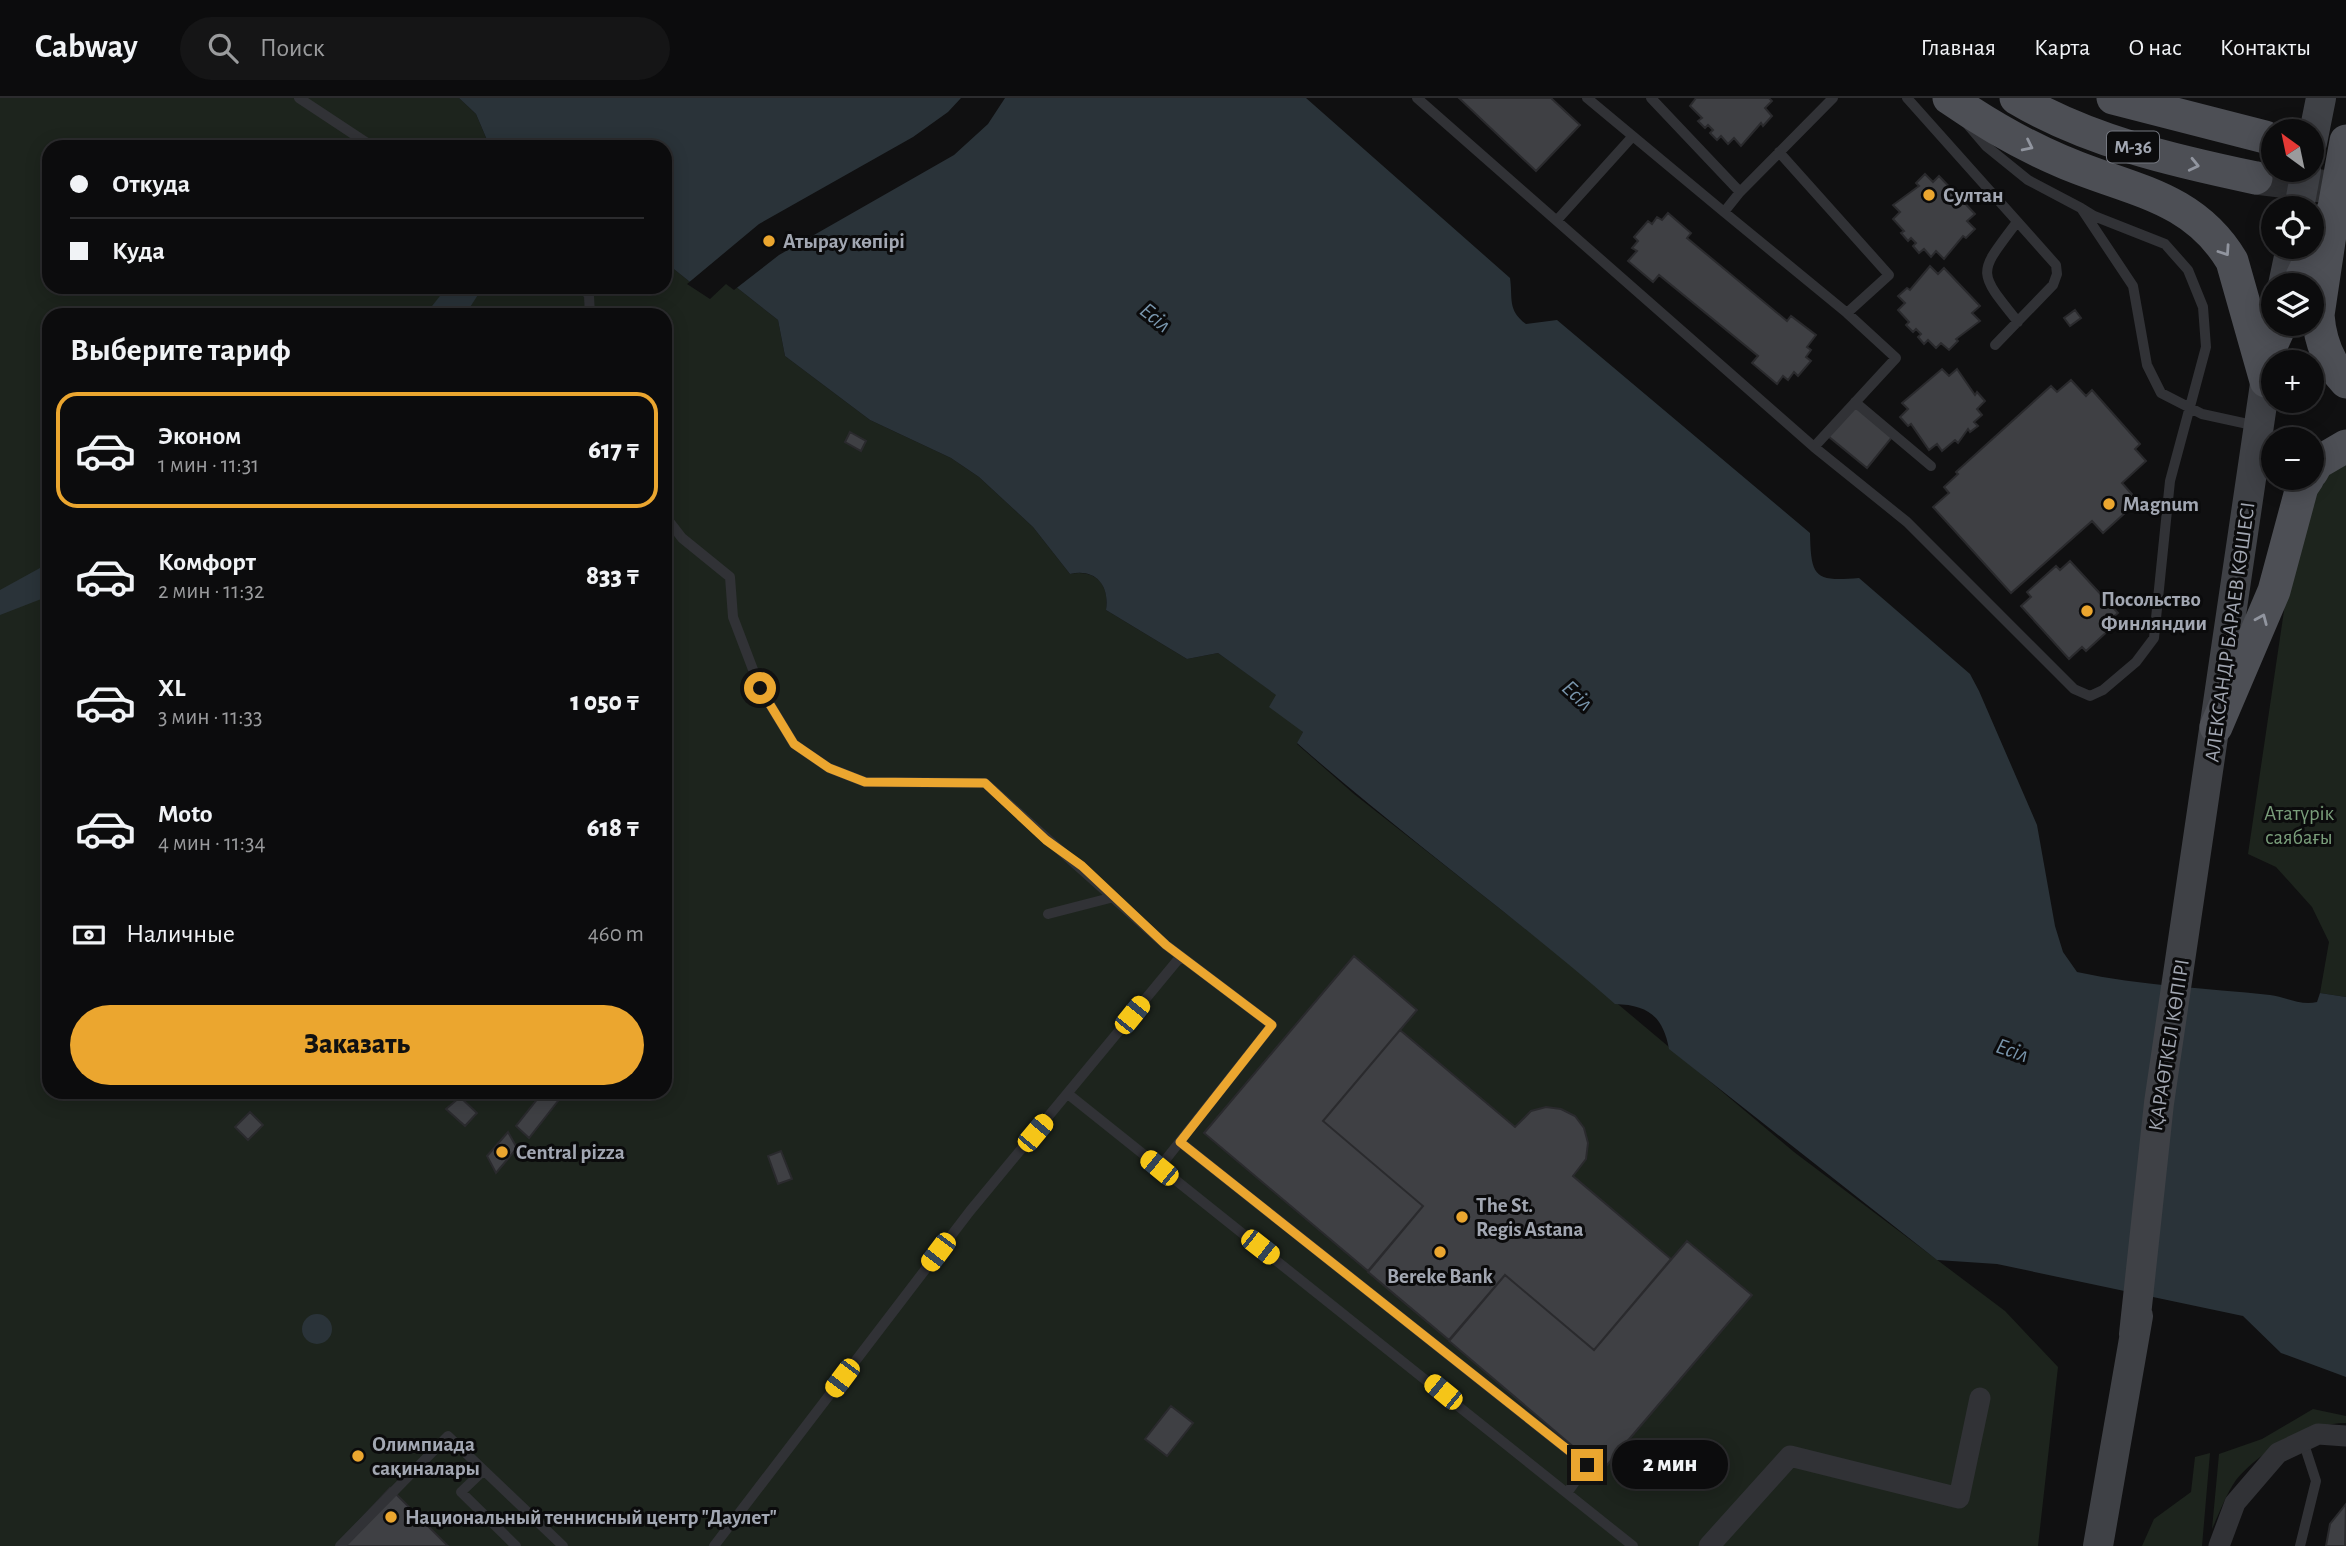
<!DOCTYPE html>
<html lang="ru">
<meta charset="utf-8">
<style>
body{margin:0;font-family:"Alegreya Sans",sans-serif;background:#151516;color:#f1f3f6;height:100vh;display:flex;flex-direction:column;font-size:26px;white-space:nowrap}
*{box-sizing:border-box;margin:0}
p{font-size:23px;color:#9a9b9d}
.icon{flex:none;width:38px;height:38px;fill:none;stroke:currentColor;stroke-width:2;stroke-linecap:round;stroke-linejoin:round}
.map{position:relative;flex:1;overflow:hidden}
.panel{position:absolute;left:42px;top:210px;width:630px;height:791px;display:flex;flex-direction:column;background:#0c0c0d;border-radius:21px;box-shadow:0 4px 18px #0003,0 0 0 2px #2c2c2e}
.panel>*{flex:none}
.hud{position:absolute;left:42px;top:42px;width:630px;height:154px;border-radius:21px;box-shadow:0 4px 18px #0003,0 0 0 2px #2c2c2e;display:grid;align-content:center;height:154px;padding:0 28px;background:#0c0c0d}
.needle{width:46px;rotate:327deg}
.buttons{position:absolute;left:2261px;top:21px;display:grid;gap:14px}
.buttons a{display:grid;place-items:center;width:63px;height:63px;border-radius:50%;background:#0c0c0d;box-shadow:0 4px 18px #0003,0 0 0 2px #2c2c2e;font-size:35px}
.end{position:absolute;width:32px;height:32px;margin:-16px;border:9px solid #eba62f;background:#111;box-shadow:0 0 0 4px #111}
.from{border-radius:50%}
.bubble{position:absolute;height:49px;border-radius:24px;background:#0c0c0d;box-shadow:0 4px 18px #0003,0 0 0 2px #2c2c2e;font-size:23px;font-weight:800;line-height:49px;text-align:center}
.car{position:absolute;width:21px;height:42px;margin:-21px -10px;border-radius:9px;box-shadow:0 0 5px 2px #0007;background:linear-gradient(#f5c518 24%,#345 0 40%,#f5c518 0 76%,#345 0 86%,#f5c518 0)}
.hud b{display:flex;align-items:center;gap:24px;height:66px;font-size:26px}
.hud b+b{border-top:2px solid #2c2c2e}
.hud i{width:18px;height:18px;background:#f1f3f6}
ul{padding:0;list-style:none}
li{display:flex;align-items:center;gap:21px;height:116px;margin:0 14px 10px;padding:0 14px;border:4px solid transparent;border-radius:21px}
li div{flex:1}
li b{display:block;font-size:26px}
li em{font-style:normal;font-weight:800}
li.active{border-color:#eba62f}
li>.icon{width:63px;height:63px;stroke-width:1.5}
h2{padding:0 28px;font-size:32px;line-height:84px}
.pay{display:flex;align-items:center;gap:18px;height:77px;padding:0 28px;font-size:26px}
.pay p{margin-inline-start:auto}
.button{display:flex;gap:14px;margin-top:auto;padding:14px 28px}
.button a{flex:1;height:80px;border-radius:42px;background:#eba62f;color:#111;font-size:28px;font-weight:800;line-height:80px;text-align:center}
header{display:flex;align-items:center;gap:42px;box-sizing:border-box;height:98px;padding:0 35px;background:#0c0c0d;border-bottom:2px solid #2c2c2e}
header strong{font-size:33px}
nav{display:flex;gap:38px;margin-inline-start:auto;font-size:24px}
.search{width:490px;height:63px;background:#151516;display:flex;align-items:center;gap:18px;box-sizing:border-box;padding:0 24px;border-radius:38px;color:#9a9b9d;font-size:26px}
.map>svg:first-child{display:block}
.green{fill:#1d241d;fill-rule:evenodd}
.water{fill:#2a3339}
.pier{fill:#101011}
.building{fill:#3f4044;stroke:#2a2a2d;stroke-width:2}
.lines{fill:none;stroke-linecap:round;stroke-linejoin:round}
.primary-tunnel{stroke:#2d2e31;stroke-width:33;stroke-dasharray:33 17;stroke-linecap:butt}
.service{stroke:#313236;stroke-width:10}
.minor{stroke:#313236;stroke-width:21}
.secondary{stroke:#3f4146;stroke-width:30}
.primary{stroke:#4d4f55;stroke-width:33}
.oneway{stroke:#91959f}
.route{stroke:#eba62f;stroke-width:9}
.poi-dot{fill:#eba62f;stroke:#0b0b0c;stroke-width:2.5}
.labels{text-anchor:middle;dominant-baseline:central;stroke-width:6;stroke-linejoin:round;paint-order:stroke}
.shield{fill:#0b0b0c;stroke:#757880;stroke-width:2}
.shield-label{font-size:19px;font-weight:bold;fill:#a2a7b2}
.poi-label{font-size:21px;font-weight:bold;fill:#a2a7b2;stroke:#0b0b0c;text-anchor:start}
.street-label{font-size:21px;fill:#a2a7b2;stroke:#0b0b0c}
.park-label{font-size:21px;fill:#799d7a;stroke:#0b0b0c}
.water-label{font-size:23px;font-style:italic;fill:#7996ad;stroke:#0b0b0c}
</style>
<header>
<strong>Cabway</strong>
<div class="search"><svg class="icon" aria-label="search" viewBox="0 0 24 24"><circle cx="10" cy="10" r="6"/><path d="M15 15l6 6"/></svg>Поиск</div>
<nav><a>Главная</a><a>Карта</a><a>О нас</a><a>Контакты</a></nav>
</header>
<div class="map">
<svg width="2346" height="1448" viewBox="0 0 2346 1448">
<rect width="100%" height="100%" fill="#101011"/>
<path class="green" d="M0,0h459l17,16 14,33h-441v140h616v-25l25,20 36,-3 52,41 7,36 85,64 81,38 28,19 54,50 37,47c26,-5 40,11 36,36l81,49 31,-6 59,42 26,37 -6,12 57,50 215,169 225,189 211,159 53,56 -20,179h-2038zM49,217h616v777h-616z
M2346,354v545l-26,-4 9,-51 -17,-35 -36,-40 -28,-13 49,-331 17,-42z
M2313,1311l33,7v7c-39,0 -86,28 -110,57 -10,14 -17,34 -24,49l7,-75 43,-15z
M2210,1355l-8,93h-60l12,-27 37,-27 4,-35z"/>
<path class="water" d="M459,0h847l204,180c3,20 -3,32 16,46l31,-4 253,213c1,44 4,49 49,45l111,96 9,17 58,134 18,101 8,26 14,20c64,14 129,16 193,23 16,2 31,11 47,7l3,-9 26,4v380l-65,-24 -38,-37 -246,-52 -60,-4 -268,-211c-6,-33 -21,-44 -54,-45 -103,-90 -215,-170 -318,-261l6,-11 -34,-25 7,-12 -58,-42 -31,6 -81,-49c4,-25 -11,-42 -36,-36l-37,-47 -54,-50 -28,-19 -81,-38 -85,-64 -7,-36 -52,-41 -36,3 -25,-20v-115h-175l-14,-33z
M447,189h36l-18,28h-40z
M49,465v33l-49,19v-25z
M302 1231a15 15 0 1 1 30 0a15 15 0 1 1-30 0Z"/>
<path class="pier" d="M961,0h44l-17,26 -34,31 -175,100 -45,35 -8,-6 -16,15 -23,-15 72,-60 154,-87 35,-25z"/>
<path class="building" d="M1459,0h92l29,27 -44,46z
M1696,0h73l3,3 -7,7 7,8 -9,10 -2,-3 -20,23 -7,-8 -6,6 -7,-8 -4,4 -7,-7 3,-3 -5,-5 -3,3 -7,-7 4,-3 -12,-12z
M1925,76l8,8 6,-6 36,38 -8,7 8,8 -9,9 -3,-2 -19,23 -8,-8 -5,6 -7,-8 -5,4 -6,-7 3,-3 -5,-5 -3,3 -7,-8 3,-2 -11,-12 7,-7 -7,-7 26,-19 -3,-3z
M1668,115l23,20 -4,5 100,83 4,-5 25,19 -9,12 4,3 -5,7 5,4 -13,15 -4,-4 -6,8 -5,-4 -6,8 -25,-21 6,-7 -99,-81 -6,7 -25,-21 9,-10 -5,-3 6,-7 -4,-4 14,-16 4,3 5,-7 5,3z
M1930,168l8,8 6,-6 36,38 -8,7 8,8 -24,18 2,2 -9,9 -8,-7 -5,5 -8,-8 -4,4 -6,-7 3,-3 -5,-5 -3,3 -7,-7 3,-3 -11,-12 7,-7 -7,-7 9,-8 3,2z
M2075,212l6,8 -11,8 -6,-8z
M1942,271l7,7 8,-7 18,26 2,-3 8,9 -8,8 5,6 -8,7 4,4 -8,6 -2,-3 -10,14 -3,-3 -13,11 -5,-7 -8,6 -18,-26 -3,2 -8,-9 8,-8 -6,-6z
M2071,282l15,16 6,-6 48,54 -5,5 11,12 -24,22 16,18 -35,32 -11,-12 -81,72 -78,-86 16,-14 -5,-6 14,-13 -2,-2 95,-86 6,6z
M1854,306l39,32 -26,32 -39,-32z
M850,334l16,9 -5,10 -16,-9z
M2070,463l48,52 -12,10 5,5 -25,23 -4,-4 -13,12 -48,-53 10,-9 -4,-5 29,-26 4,4z
M1354,858l63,54 -94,111 100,85 -55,65 -164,-138z
M1400,932l115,97 16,-16 15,-4 15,2 14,7 9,12 4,15 -2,16 -13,17 98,83 -77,91 -89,-75 -56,65 -81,-68 55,-66 -100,-85z
M543,994h22l-36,46 -13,-12z
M460,999l17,16 -12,13 -19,-17z
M250,1014l13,13 -15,15 -13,-13z
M508,1034l9,16 -21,25 -9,-17z
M781,1053l11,28 -14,5 -10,-28z
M1687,1143l65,54 -150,176 -153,-130 56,-66 89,75z
M1171,1308l22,17 -26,33 -22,-17z
M390,1390l58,58h-112z
M2346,1406l-1,42h-19l4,-22z"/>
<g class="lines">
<path class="primary-tunnel" d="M2256,80l90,11"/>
<path class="service" d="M299,0l74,49
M1417,0l397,349 93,75 167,167 16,7 13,-6 33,-28 18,-24 16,-157 36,-134 -3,-40 -15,-37 -23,-26 -71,-28 -13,-8
M1587,0l137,114 16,-20
M1651,0l89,94 93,-94
M1907,0l149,167 1,9 -4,11 -58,60
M1968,27l18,21 42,34 53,28 52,78 14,79 14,28 41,21 55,12
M1779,54l110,123 -42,38 49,45 -82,89
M1724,114l123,101
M1558,121l74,-82
M2017,124c-39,52 -41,48 1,100
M584,189l5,9 1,19
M1855,304l76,64
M665,418l17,22 48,39 3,40 27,71 34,56 35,24 36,14 120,1 181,162 106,80 -113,143
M1048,816l66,-17
M1068,996l565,452
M1180,1044l407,323 -20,28
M483,1373l-22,21 55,54
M340,1448l108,-110 115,110
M714,1448l256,-335 211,-255
M2300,1448l16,-65 -13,-40"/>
<path class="minor" d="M1709,1448l81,-90 169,42 21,-100
M2219,1448l16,-43 43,-50 40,-19 28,2"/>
<path class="secondary" d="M2312,45l9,-45
M2299,110l7,-38
M2283,187l8,-38
M2134,1236l25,-231 110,-746
M2098,1448l40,-230"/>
<path class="primary" d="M1949,0c36,25 72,46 112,63 66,29 131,33 171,100l34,120
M2016,0c72,43 159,63 240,80
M2113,0l152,39
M2334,110l-16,107c2,26 10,48 28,67
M2298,187l36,-77 12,-67
M2271,248l10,-22
M2312,374l5,-9 29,-17
M2216,629l58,-136 28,-104 6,-9"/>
</g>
<defs><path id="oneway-chevron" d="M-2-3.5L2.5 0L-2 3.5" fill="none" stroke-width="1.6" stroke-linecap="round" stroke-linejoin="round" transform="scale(1.75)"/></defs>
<g class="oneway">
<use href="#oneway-chevron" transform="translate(2028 48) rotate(26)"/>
<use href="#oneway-chevron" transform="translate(2194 67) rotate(13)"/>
<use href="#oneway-chevron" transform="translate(2225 153) rotate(56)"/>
<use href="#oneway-chevron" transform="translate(2262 521) rotate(-67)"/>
</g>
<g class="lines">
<path class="route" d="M760,590l34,56 35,24 36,14 120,1 61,57 36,26 84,79 106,80 -92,117 407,323"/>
</g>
<g class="poi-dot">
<circle cx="1929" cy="97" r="7"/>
<circle cx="769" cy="143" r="7"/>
<circle cx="2109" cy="406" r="7"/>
<circle cx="2087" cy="513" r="7"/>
<circle cx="502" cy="1054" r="7"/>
<circle cx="1462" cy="1119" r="7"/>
<circle cx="1440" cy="1154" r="7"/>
<circle cx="358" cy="1358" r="7"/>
<circle cx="391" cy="1419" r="7"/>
</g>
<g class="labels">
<rect class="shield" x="2107" y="33.5" width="52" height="31" rx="5"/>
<g class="shield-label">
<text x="2133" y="49">M-36</text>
</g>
<g class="poi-label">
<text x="1943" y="97">Султан</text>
<text x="783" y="143">Атырау көпірі</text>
<text x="2123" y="406">Magnum</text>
<text x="2101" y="501">Посольство<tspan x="2101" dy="24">Финляндии</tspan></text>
<text x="516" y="1054">Central pizza</text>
<text x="1476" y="1107">The St.<tspan x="1476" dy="24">Regis Astana</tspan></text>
<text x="1440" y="1178" text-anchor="middle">Bereke Bank</text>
<text x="372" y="1346">Олимпиада<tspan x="372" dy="24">сақиналары</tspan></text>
<text x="405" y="1419">Национальный теннисный центр "Даулет"</text>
</g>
<g class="street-label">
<text transform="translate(2230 534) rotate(-82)">АЛЕКСАНДР БАРАЕВ КӨШЕСІ</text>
<text transform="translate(2169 947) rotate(-81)">ҚАРАӨТКЕЛ КӨПІРІ</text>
</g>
<g class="park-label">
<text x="2299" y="715">Ататүрік<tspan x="2299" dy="24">саябағы</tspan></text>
</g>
<g class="water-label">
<text transform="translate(1155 220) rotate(39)">Есіл</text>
<text transform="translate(1577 598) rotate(43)">Есіл</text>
<text transform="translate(2012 953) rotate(19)">Есіл</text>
</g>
</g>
</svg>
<div class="buttons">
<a><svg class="needle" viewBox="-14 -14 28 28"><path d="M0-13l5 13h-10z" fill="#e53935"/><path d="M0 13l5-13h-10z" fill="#9a9b9d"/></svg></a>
<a><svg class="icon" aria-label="locate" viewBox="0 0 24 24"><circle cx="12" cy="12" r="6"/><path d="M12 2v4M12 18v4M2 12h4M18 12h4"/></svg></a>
<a><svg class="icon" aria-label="layers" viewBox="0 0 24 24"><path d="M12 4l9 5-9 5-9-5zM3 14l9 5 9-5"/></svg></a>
<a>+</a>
<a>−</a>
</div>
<i class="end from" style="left:760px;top:590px"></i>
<i class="end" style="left:1587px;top:1367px"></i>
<div class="bubble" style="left:1612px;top:1342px;width:116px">2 мин</div>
<i class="car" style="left:1132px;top:917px;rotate:39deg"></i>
<i class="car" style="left:1035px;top:1035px;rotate:40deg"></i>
<i class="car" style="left:1159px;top:1070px;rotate:309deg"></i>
<i class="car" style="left:1260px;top:1149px;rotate:128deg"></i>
<i class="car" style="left:938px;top:1154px;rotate:217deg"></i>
<i class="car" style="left:842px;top:1280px;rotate:217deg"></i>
<i class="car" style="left:1443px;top:1294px;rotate:309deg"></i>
<div class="hud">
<b><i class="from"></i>Откуда</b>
<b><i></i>Куда</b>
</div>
<section class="panel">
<h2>Выберите тариф</h2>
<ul>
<li class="active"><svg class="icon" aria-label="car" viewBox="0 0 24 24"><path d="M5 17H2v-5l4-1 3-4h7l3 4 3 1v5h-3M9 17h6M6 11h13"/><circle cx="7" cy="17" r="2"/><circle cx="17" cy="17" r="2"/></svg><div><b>Эконом</b><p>1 мин · 11:31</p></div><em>617 ₸</em></li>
<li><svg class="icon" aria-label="car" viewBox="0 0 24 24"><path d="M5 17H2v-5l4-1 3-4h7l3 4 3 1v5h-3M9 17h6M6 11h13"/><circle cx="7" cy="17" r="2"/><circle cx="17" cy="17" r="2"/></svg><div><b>Комфорт</b><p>2 мин · 11:32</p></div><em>833 ₸</em></li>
<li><svg class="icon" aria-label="car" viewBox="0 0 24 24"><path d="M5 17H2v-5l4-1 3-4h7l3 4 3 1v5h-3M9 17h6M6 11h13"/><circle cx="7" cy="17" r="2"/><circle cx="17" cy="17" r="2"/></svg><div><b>XL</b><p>3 мин · 11:33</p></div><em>1 050 ₸</em></li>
<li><svg class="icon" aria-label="car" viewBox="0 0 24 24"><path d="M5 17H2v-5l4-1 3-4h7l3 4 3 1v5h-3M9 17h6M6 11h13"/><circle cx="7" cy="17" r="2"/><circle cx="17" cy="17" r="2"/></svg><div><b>Moto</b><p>4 мин · 11:34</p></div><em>618 ₸</em></li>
</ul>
<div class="pay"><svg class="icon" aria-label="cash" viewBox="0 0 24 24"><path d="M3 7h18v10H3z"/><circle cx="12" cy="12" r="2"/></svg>Наличные<p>460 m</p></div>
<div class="button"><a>Заказать</a></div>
</section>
</div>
